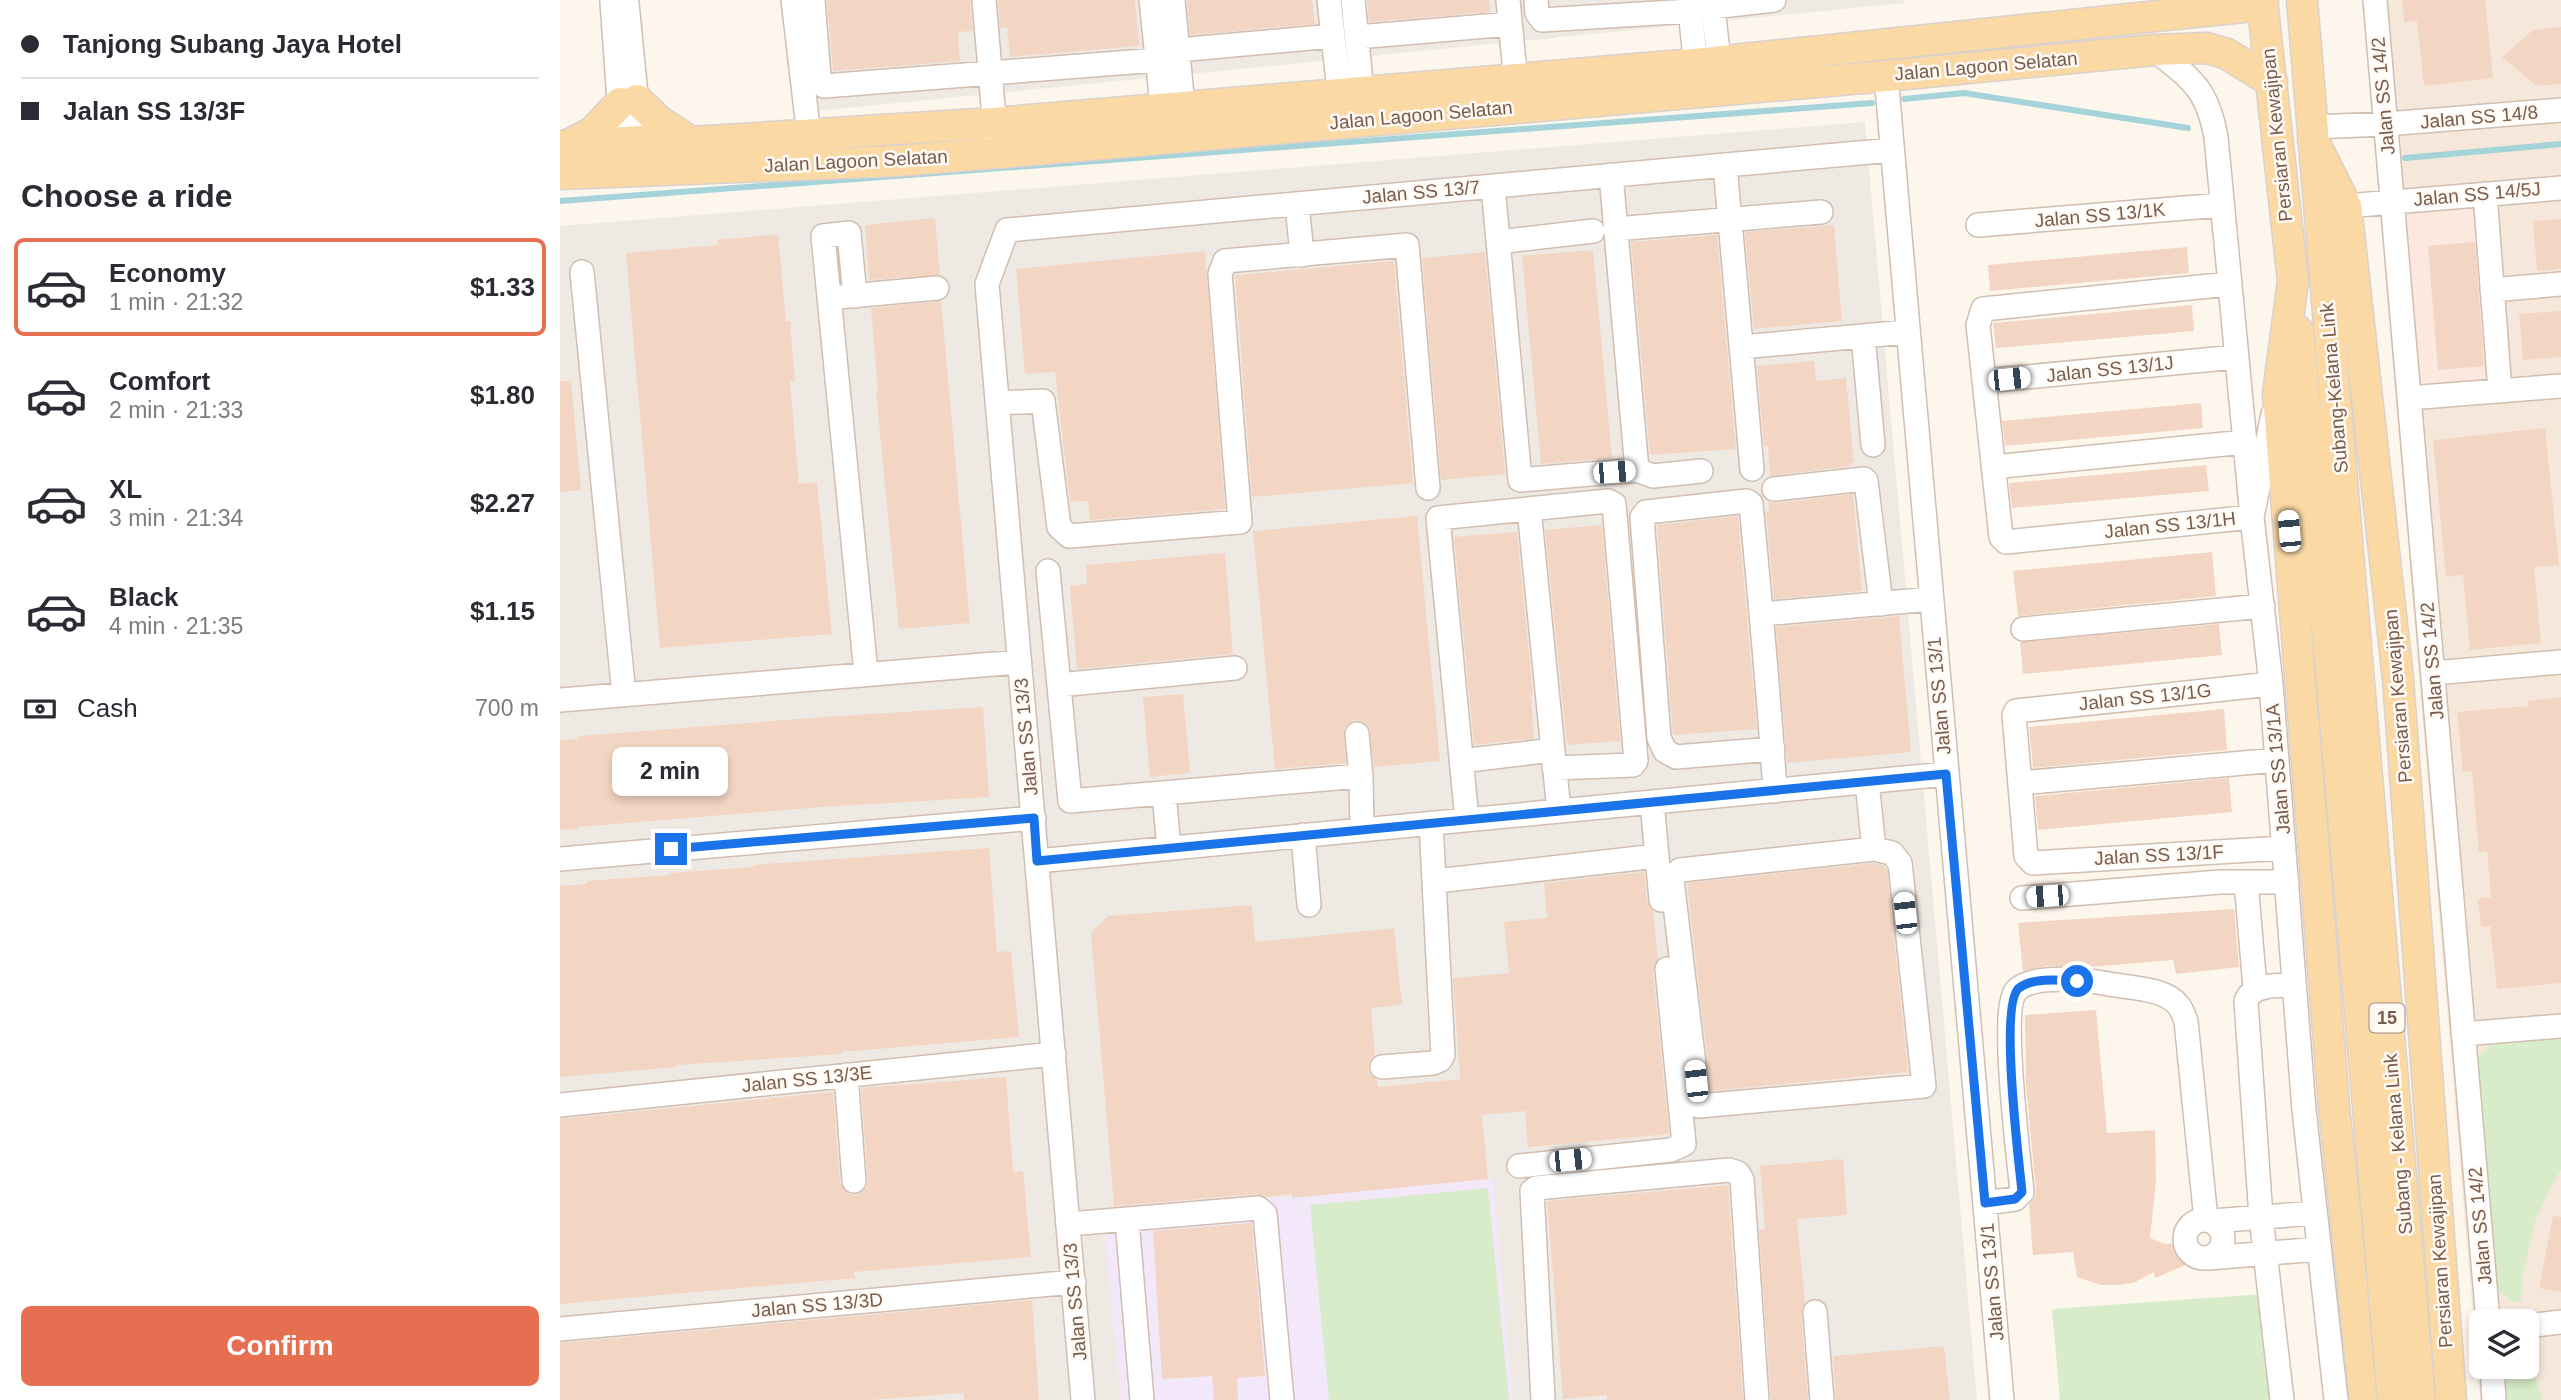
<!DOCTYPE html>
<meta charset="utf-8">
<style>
body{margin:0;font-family:Helvetica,sans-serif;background:#f2f2f3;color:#2b2b33;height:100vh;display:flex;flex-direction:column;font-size:26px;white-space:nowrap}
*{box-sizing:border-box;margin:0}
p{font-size:23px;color:#7c7c81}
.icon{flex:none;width:38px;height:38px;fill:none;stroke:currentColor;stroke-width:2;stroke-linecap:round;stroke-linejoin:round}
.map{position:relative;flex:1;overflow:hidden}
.drawer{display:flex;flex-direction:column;background:#fff;width:560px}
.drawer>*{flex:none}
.guide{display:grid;align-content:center;height:154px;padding:0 21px;background:#fff}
.tools{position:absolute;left:1909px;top:1309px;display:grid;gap:14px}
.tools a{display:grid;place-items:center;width:70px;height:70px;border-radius:10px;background:#fff;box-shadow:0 4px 10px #0003;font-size:35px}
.end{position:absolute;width:32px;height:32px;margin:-16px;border:9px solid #1a73e8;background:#fff;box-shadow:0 0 0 4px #fff}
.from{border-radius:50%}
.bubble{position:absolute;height:49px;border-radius:10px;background:#fff;box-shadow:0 4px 10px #0003;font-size:23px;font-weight:600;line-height:49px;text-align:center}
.car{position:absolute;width:21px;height:42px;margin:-21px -10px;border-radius:9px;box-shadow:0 0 5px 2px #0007;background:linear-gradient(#fff 24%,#345 0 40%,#fff 0 76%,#345 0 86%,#fff 0)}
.guide b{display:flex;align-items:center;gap:24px;height:66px;font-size:26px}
.guide b+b{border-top:2px solid #e1e1e2}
.guide i{width:18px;height:18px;background:#2b2b33}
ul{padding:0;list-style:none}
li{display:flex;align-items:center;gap:21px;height:98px;margin:0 14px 10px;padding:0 7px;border:4px solid transparent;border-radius:10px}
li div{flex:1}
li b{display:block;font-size:26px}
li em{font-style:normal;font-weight:600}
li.selected{border-color:#e76f51}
li>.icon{width:63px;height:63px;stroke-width:1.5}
h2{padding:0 21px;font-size:32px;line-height:84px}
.pay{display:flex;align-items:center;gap:18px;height:77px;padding:0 21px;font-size:26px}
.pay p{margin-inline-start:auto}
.action{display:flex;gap:14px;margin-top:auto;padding:14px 21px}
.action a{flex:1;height:80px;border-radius:10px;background:#e76f51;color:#fff;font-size:28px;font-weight:600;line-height:80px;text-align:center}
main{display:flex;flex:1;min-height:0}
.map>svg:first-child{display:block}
.residential{fill:#f5e8da;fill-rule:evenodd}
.commercial{fill:#fde8e0}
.industrial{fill:#efe9e4}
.education{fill:#f3e8fa}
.green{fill:#d8ecc9}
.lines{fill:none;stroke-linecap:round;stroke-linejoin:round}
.stream{stroke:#a5d3da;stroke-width:6}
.building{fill:#f3d5c3}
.minor-casing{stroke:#d1beb0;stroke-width:26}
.major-casing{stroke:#dad1cd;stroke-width:33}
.minor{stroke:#fff;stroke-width:23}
.major{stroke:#fbd9a5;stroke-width:30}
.major-bridge-casing{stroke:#dad1cd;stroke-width:33;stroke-linecap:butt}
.major-bridge{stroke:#fbd9a5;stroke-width:30}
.route{stroke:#1a73e8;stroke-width:9}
.labels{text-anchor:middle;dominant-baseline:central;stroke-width:5;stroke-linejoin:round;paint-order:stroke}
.shield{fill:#fffaf3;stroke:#a28b7f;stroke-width:2}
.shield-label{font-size:18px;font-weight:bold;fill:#7a5c4d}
.street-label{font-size:19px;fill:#7a5c4d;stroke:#fffaf3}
</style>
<main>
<section class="drawer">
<div class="guide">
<b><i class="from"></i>Tanjong Subang Jaya Hotel</b>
<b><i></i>Jalan SS 13/3F</b>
</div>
<h2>Choose a ride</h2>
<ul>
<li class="selected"><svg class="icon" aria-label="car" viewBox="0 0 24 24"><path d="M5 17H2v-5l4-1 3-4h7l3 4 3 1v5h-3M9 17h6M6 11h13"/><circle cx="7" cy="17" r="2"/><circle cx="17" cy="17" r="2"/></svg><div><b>Economy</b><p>1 min · 21:32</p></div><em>$1.33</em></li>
<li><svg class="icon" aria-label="car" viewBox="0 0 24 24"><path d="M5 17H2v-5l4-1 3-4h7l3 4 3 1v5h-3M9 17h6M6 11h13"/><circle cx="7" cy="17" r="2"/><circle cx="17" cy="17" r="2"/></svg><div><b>Comfort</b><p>2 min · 21:33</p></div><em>$1.80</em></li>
<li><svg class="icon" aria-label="car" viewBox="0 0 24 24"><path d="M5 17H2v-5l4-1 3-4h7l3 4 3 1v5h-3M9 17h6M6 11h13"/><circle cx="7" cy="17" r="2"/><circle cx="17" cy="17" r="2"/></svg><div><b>XL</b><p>3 min · 21:34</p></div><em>$2.27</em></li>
<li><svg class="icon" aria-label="car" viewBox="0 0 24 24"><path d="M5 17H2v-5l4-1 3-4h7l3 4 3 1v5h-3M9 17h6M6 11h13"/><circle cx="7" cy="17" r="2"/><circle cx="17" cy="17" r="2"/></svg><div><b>Black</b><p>4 min · 21:35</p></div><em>$1.15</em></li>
</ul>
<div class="pay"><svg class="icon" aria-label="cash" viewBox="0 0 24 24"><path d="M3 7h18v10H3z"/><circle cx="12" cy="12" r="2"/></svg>Cash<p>700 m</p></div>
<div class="action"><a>Confirm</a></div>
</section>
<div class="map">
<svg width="2001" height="1400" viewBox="0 0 2001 1400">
<rect width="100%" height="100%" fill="#fdf6ec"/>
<path class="residential" d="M1802,0h199v1400h-81zM1922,1321h45v46h-45z"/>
<path class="commercial" d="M1920,200l14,184 -78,7 -15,-185z"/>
<path class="industrial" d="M233,0h1110l1,3 -1098,109z
M1305,122l112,1278h-1417v-1174z"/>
<path class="education" d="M933,1178l20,222h-392l-18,-187z"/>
<path class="green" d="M2001,1039v131l-13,22 -13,30 -12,52 -2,27 -9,1 -15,-12 -20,-231 12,-14z
M928,1188l21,212h-180l-19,-195z
M1704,1294l11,106h-215l-8,-91z
M1967,1354l16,46h-36l-3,-33h23z"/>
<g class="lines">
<path class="stream" d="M1344,99l60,-6 224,35
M1845,158l156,-14
M0,201l1312,-98"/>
</g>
<path class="building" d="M267,0h143l3,31 -15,1 2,29 -127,10z
M438,0h137l4,46 -129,11 -3,-30 -7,1z
M627,0h125l3,24 -125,11z
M807,0h122l1,12 -121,10z
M1842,0h83l8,78 -69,8 -7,-65 -13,1z
M2001,27v57l-24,2 -35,-29 31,-27z
M375,218l5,57 -71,5 -4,-55z
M2001,219v50l-24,2 -4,-50z
M1274,225l8,96 -88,8 -9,-97z
M218,234l8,87h4l5,60 -5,1 9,102 18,-2 15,152 -172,14 -34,-395 92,-8v-5z
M1157,235l19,214 -86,6 -19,-213z
M1915,242l9,124 -46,4 -10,-124z
M1627,247l2,26 -199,18 -2,-26z
M1033,250l19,208 -71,6 -19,-208z
M645,251l20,258 -135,11 -2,-19 -18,1 -15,-130 -30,2 -9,-105z
M925,252l20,222 -64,6 -19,-222z
M834,261l19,222 -161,14 -17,-222z
M381,301l29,322 -71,6 -23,-237h2l-7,-84z
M1632,305l2,26 -198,17 -3,-25z
M2001,311v46l-38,3 -4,-46z
M1254,361l2,20 30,-3 8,85h-4l1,3 -81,10 -2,-30h-4l-7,-80z
M0,381h11l10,109 -21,2z
M1641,403l2,25 -198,18 -3,-25z
M1985,428l14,137 -25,2 7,76 -71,7 -7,-75 -17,2 -13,-137z
M1646,465l3,26 -197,17 -3,-25z
M1293,494l9,97 -88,8 -8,-87h3l-1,-10 8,1z
M857,516l23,245 -66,6 -5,-41 -6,-4 -7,-2 -8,3 -4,6 2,34 -71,6 -22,-238z
M1178,516l19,213 -84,6 -16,-210z
M1042,525l18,216 -53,4 -22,-215z
M957,532l16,163 -2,1 3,42 -60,7 -20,-208z
M1652,552l4,44 -198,20 -5,-45z
M665,553l8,101 -156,15 -7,-83 17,-2 -1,-19z
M1339,616l12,136 -124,11 -11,-136z
M1659,624l3,31 -199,19 -3,-32z
M623,694l7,79 -40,4 -7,-80z
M2001,697v286l-64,6 -7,-63 -9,1 -3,-28 13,-2 -4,-46 -8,1 -7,-81 -9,1 -6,-60 71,-6v-5z
M423,707l6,90 -167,10 -244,20v2l-18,1v-90l19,-1v-3l245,-19z
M1664,709l3,41 -194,18 -4,-41z
M1669,778l3,34 -194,18 -3,-34z
M429,848l8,104 14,-1 8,86 -177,15v2l-165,11v2l-117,10v-191l27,-2v-3l84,-6 -1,-2 83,-6v-2z
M1313,863l11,3 3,3 21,203 -197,19 -24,-208z
M1084,872l3,30 6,9 5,48 -5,11 16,164 -141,13 -3,-36 -43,4 6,64 -196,19v-4l-26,3 -9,-3 -143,12 -23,-273 17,-17 144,-11 3,37 139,-14 8,77 -31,3 4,47 -5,5 -2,9 3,6 6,5 1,7 82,-8 -7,-101 56,-5 -5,-51 43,-4 -3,-35z
M1674,909l5,58 -63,7 -3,-14 -83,7 -44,-1 -23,5 -5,-48z
M1536,1010l11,123 48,-3 1,51 -6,57 15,6 32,-1 1,7 -3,11 -40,17 -1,-6 -21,11 -15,2h-17l-24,-8 -4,-25 -40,3 -4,-50 6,-8 1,-6 -10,-105 -1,-71z
M446,1077l7,95 10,-1 8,86 -177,15 1,6 -295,26v-185l273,-27 7,91 7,10 9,2 10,-7 2,-8 -7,-92z
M1283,1159l4,56 -50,4 8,84 -4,10 7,87h-37l-12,-170 6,-1 -5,-63z
M1168,1185l15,215h-136v-5l-44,4 -16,-198z
M1993,1216l8,1v75l-22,-4z
M692,1223l13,153 -28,2 1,22h-24l-2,-24 -50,3 -9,-148z
M472,1300l7,100h-74l-2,-7 -93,7h-310v-57z
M1384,1346l6,54h-114l-3,-44z"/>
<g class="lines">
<g class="minor-casing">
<path id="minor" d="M233,0l16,136
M253,0l6,77 5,9 333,-26
M424,0l12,140
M591,0l13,124
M613,0l10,107
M769,0l12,108
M793,0l9,92
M948,0l9,93
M976,0l1,13 5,7 148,-9
M1129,0l8,77
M1152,0l9,77
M1815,0l113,1321
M52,2l11,156
M67,3l15,153
M1152,7l62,-7
M797,37l153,-13
M618,50l155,-14
M1595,50c37,30 52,38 61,87l36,380 19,167 33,426 32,290
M1326,76l116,1324
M1752,127l74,-3 175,-14
M1165,165l27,304
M1051,175l26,295
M933,186l27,294 117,-10 16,6 48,-5
M1925,194l15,197
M737,204l5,51
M1786,206l215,-18
M1418,225l244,-20
M1055,229l206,-17
M938,242l95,-11
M22,272l42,423
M1669,284l-246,25 -5,16 23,212 5,5 246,-25 21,-103
M1932,290l69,-6
M295,296l-6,-63 -26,3 43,437
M279,297l98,-9
M1303,336l10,109
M1181,347l166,-15
M1424,381l252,-24
M1849,398l152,-12
M437,403l46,-2 16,126 10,9 171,-14 -20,-248 5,-13 182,-16 21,243
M1433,467l252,-25
M1214,489l90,-10 2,2 15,123
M969,509l30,302
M488,571l22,230 291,-25 -4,-42
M1202,614l169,-15
M1463,629l240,-23
M1873,673l128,-11
M1711,684l-255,27 -2,4 12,141 7,7 251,-15
M499,685l176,-17
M0,700l459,-38
M1213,749l-97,8 -11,-6 -6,-13 -17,-221 4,-5 101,-11 4,3c9,95 18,191 24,287
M901,761l92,-11
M801,776l1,54
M1307,782l7,67
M1460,783l257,-23
M604,793l5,55
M1092,802l9,98
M907,820l-29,-302 170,-17 6,3 22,257 -3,4 -79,3
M743,835l6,70
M1314,849l18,4 8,10 24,223 -225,20 -27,-226 2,-5 6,-5z
M0,859l474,-41
M477,861l909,-87
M876,881l221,-25
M1686,882l9,106
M1462,898l198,-16h67
M1903,1034l98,-8
M822,1067l51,-4 7,-3 3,-5 -12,-232
M286,1075l8,106
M0,1105l494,-51
M959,1166l152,-16 13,-6 -17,-175
M1425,1203l30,-4 7,-7c-3,-32 -22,-182 -6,-201 16,-18 72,-11 93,-7 21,4 57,4 70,22 3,4 5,10 7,15l20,199
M1625 1239a19 19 0 1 1 38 0a19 19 0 1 1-38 0Z
M567,1220l15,180
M1652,1221l103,-8
M509,1224l189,-16 7,6 17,186
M1649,1258l110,-9
M1255,1312l7,88
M1967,1326l34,-4
M0,1329l514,-47
M1932,1367l2,33
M523,1400l-96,-1116 20,-54 885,-80
M983,1400l-11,-209 4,-3 193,-18 9,3 4,7 15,220
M1722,1400l-21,-183 -15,-216c7,-18 32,-15 48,-16"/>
</g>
<g class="major-casing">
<path id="major" d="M1702,0l31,281 -15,113 56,713 31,293
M1742,0l53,636
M77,100l22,21 32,21
M1753,140l33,66 52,473 53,721
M10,144l23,-12 27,-29
M0,146l81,-5 50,1 303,-19 701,-59 568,-59
M0,174l335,-13 102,-8 889,-77 269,-26 52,-2 20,6 45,28
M1738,331l30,306"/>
</g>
<use href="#minor" class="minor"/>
<use href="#major" class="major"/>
<g class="major-bridge-casing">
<path id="major-bridge" d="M1795,636l65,764
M1768,637l65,763"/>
</g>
<use href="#major-bridge" class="major-bridge"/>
</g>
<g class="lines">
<path class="route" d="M111,849l363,-31 3,43 909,-87 39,429 30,-4 7,-7c-3,-31 -23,-188 -3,-204 14,-11 41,-8 58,-7"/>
</g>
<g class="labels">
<rect class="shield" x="1809.5" y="1003.5" width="35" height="29" rx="5"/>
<g class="shield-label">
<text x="1827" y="1018">15</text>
</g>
<g class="street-label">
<text transform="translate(1426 66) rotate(-5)">Jalan Lagoon Selatan</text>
<text transform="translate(1823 96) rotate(-95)">Jalan SS 14/2</text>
<text transform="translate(861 115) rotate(-5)">Jalan Lagoon Selatan</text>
<text transform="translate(1919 117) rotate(-5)">Jalan SS 14/8</text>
<text transform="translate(1717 135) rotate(-96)">Persiaran Kewajipan</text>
<text transform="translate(296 161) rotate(-3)">Jalan Lagoon Selatan</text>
<text transform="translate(861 192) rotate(-5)">Jalan SS 13/7</text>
<text transform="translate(1917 194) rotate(-5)">Jalan SS 14/5J</text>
<text transform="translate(1540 215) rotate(-5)">Jalan SS 13/1K</text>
<text transform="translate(1550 369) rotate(-6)">Jalan SS 13/1J</text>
<text transform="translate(1774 388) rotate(-95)">Subang-Kelana Link</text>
<text transform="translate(1610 525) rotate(-6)">Jalan SS 13/1H</text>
<text transform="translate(1872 661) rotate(-95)">Jalan SS 14/2</text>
<text transform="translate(1379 696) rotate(-95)">Jalan SS 13/1</text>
<text transform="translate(1838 696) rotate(-95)">Persiaran Kewajipan</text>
<text transform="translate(1585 697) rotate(-6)">Jalan SS 13/1G</text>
<text transform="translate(466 737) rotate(-95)">Jalan SS 13/3</text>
<text transform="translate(1718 769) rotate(-95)">Jalan SS 13/1A</text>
<text transform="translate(1599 855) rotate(-3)">Jalan SS 13/1F</text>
<text transform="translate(247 1079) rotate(-6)">Jalan SS 13/3E</text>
<text transform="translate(1838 1144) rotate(-95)">Subang - Kelana Link</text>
<text transform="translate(1920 1226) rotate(-95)">Jalan SS 14/2</text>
<text transform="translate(1880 1261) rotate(-94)">Persiaran Kewajipan</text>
<text transform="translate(1432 1282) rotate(-95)">Jalan SS 13/1</text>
<text transform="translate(515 1302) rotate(-95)">Jalan SS 13/3</text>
<text transform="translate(257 1305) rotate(-5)">Jalan SS 13/3D</text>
</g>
</g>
</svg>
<div class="tools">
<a><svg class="icon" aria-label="layers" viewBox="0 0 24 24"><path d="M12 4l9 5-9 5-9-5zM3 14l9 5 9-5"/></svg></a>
</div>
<i class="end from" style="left:1517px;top:981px"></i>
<i class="end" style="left:111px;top:849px"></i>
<div class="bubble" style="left:52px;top:747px;width:116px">2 min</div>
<i class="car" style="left:1449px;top:379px;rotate:84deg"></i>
<i class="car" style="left:1054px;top:472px;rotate:85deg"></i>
<i class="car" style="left:1729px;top:531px;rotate:355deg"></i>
<i class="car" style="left:1487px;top:896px;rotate:266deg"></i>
<i class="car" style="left:1345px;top:913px;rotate:354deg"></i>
<i class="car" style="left:1136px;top:1081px;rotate:354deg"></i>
<i class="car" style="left:1010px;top:1160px;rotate:84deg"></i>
</div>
</main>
